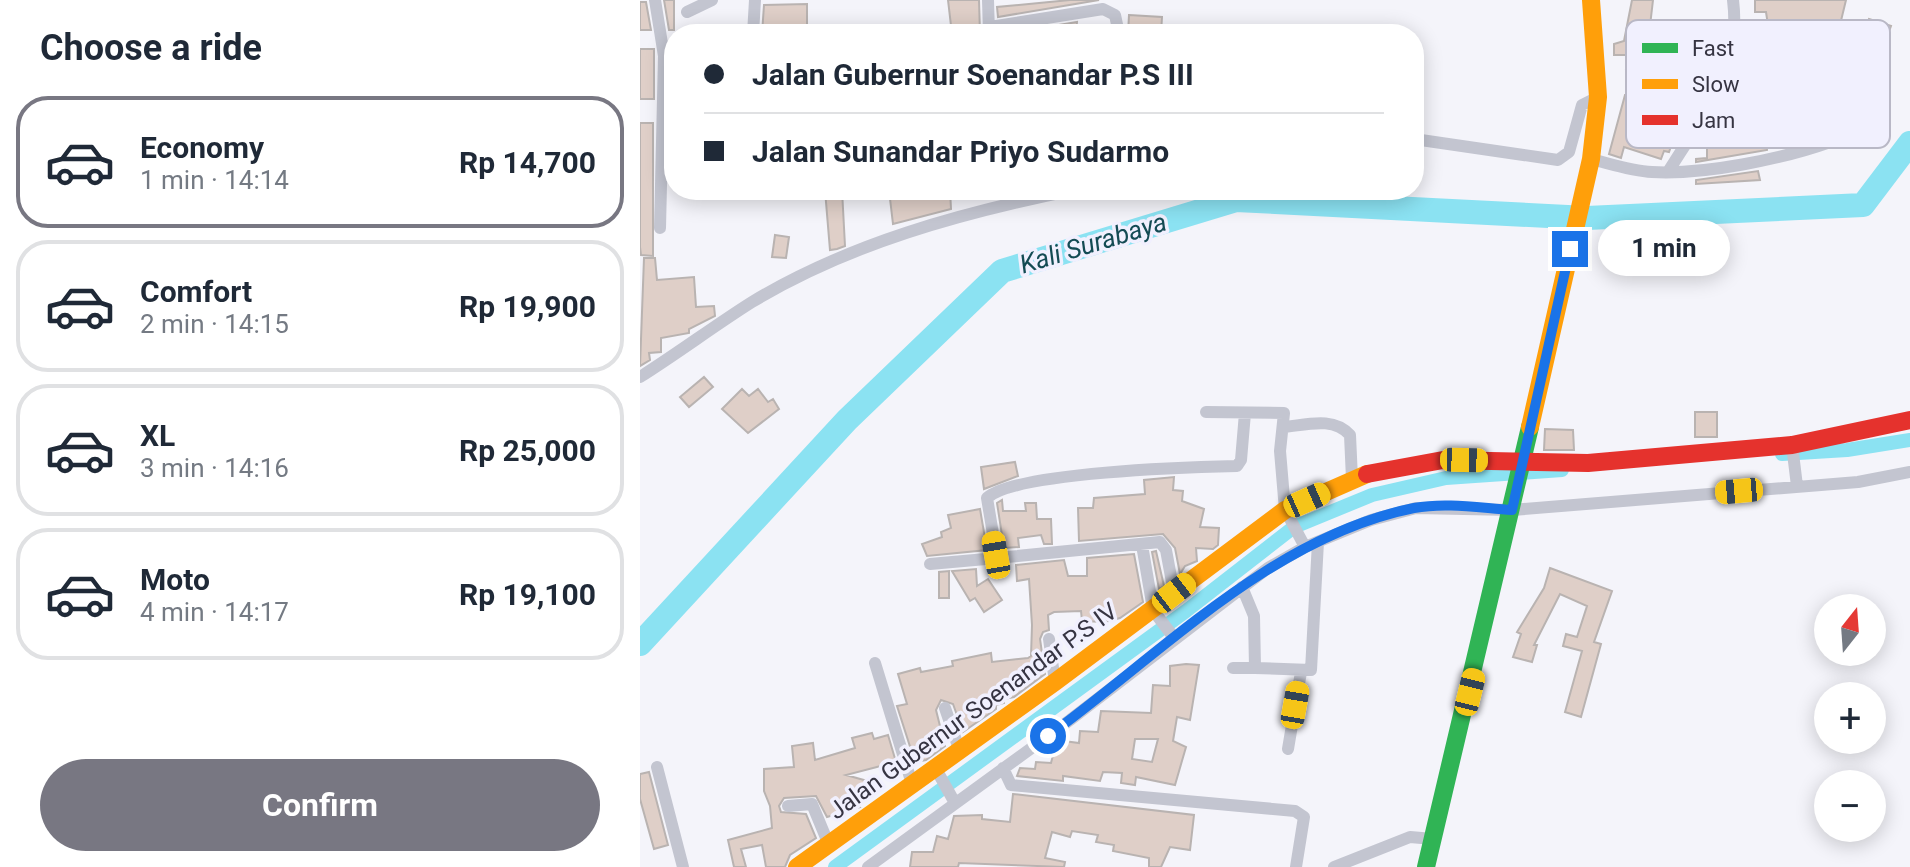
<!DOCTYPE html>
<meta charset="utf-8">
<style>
body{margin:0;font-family:Roboto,sans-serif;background:#f6f6f7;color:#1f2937;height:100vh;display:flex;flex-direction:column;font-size:30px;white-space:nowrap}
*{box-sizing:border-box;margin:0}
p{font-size:26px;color:#747a83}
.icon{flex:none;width:44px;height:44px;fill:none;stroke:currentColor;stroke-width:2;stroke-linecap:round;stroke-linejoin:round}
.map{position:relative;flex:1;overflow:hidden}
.panel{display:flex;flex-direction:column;background:#fff;width:640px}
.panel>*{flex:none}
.banner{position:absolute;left:24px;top:24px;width:760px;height:176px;border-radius:32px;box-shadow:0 4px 20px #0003;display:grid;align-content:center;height:176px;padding:0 40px;background:#fff}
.needle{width:52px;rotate:17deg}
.fabs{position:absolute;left:1174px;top:594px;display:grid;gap:16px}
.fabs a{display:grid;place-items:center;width:72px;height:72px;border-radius:50%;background:#fff;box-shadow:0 4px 20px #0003;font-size:40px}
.end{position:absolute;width:36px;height:36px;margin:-18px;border:10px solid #1a73e8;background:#fff;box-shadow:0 0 0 4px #fff}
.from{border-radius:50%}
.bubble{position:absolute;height:56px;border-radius:28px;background:#fff;box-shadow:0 4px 20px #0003;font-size:26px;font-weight:700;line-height:56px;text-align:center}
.car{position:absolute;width:24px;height:48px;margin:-24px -12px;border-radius:10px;box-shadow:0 0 6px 2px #0007;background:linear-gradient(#f5c518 24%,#345 0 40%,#f5c518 0 76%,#345 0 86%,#f5c518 0)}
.banner b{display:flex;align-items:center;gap:28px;height:76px;font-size:30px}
.banner b+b{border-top:2px solid #e0e1e3}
.banner i{width:20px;height:20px;background:#1f2937}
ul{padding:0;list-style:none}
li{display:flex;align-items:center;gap:24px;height:132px;margin:0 16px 12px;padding:0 24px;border:4px solid #e0e1e3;border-radius:32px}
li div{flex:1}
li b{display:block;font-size:30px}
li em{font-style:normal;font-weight:700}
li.selected{border-color:#787782}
li>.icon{width:72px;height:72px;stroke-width:1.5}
h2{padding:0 40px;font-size:36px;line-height:96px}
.button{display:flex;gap:16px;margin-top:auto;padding:16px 40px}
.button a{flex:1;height:92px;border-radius:48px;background:#787782;color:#fff;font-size:32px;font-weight:700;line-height:92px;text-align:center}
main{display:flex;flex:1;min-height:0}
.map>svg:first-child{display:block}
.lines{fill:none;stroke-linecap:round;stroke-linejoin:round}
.canal{stroke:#8be2f2;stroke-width:14}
.river{stroke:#8be2f2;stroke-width:24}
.building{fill:#dfcfc8;stroke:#b9b3b1;stroke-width:2;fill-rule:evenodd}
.street{stroke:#c3c5d0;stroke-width:12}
.fast{stroke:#30b455;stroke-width:18}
.slow{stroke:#ff9f0a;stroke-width:18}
.jam{stroke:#e5322d;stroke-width:18}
.route{stroke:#1a73e8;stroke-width:10}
.labels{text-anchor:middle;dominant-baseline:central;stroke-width:7;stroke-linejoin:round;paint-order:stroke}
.street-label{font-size:24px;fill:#363442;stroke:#f1f0fe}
.water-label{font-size:26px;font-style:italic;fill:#144b54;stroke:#f1f0fe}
.key{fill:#f1f0fe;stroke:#b9b8c6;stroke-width:2}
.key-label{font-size:22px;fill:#363442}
</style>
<main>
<section class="panel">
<h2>Choose a ride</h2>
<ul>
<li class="selected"><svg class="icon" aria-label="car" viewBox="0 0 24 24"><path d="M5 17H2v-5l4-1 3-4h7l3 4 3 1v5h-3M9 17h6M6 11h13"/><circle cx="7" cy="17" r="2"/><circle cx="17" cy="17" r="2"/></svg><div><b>Economy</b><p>1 min · 14:14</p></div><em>Rp 14,700</em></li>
<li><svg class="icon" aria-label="car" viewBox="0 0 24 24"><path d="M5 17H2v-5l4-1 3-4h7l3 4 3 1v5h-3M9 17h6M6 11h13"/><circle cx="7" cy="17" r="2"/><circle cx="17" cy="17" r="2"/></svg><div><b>Comfort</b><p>2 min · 14:15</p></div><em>Rp 19,900</em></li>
<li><svg class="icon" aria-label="car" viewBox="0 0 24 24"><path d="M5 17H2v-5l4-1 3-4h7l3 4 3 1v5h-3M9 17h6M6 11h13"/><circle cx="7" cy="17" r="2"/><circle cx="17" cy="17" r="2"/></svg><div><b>XL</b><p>3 min · 14:16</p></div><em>Rp 25,000</em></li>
<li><svg class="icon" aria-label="car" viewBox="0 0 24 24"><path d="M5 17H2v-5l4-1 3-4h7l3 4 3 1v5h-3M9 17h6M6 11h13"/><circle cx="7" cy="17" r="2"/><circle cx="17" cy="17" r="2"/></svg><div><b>Moto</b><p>4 min · 14:17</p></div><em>Rp 19,100</em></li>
</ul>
<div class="button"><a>Confirm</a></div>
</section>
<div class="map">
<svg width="1270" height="867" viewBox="0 0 1270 867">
<rect width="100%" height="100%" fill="#f4f4fa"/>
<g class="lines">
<path class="canal" d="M1142,454l65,-4 63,-10
M195,867l351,-256 108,-84 78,-32 74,-17 116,-8"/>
<path class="river" d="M0,644l207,-224 155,-149 234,-71 351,18 276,-13 47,-62"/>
</g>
<path class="building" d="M24,0h10v30h-5z
M308,0h31l1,34h-28z
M430,0h29l-101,17 -1,-10z
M992,0h21l-5,43 5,1 -1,20 48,14 -10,43 -5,7 -7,-2 -9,26 -5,-1 -3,8 -37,-12 -3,11 -12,-4 16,-59h3l3,-26h-5l1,-14h-13v-11l10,-3z
M1115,0h91l-7,29 21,5 -2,10 -19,-4 -3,8 -43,-10 -2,33 12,-1 2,10 -28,4 -11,-72h-11z
M0,2h6l5,28h-11z
M167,4v30h-45l2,-29z
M489,15l33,2 -1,17h-33z
M1229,19l22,7 -7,20 -21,-2z
M437,22l-1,12h-73z
M0,49h14v50h-14z
M1117,69l-1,28 27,-8 10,41 -27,4 1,16 -71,12v-3l11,-1v-21l23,1 -1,-23h6l-1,-16 5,-1 1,-28z
M0,123h13v133l-12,-1 -1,-8z
M1118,171l2,9 -64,4v-4z
M185,190h17l3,56 -8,3 -7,1z
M249,190h61l1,19 -58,15z
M135,235l14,2 -3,21 -14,-1z
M4,258h11l2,22 37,-3 2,30 18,-1 1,10 -26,13v4l-28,5v14l-12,1 1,7 -10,6z
M64,377l9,10 -24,20 -9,-10z
M102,389l7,7 9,-7 10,13 5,-3 6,10 -31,24 -26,-24z
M1055,412h22v25h-22z
M905,429l28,1 1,20h-30z
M375,462l3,14 -34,13 -3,-22z
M534,477l-1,13 10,1 -1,10 22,8 -4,18 19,1 -1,17 -5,4 -17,-1 1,13 -12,5 -5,8 -5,-26 -12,-14 -84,7 -1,-33h15l1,-10 51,-4 -1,-14z
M362,500l1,11h23l-1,-8h11l1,16h14l1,25h-8l-3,-9 -23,3 1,9 -15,1 -7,-45z
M340,509l7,41 -60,6 -5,-12 20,-7 -1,-5 10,-4 -3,-13z
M516,551l8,35 -5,3 -7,-37z
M494,554l9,48 -23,16 -15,4 -23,-1 -1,-10 -27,1 -6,3 1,15 -6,2 -3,7 5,35 -31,23 -10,2v4l-8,2v4l-33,23 -10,-28 -12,-4 -5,10 9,36 -19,14 -11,2 -18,-56 10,-2 -9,-30 22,-6 1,4 32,-6 -1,-5 39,-8 1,9 36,-4 3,-2 1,-31 -3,-46 -12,2 -1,-16 48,-5 4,16h19v-18z
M910,568l62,23 -18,51 7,2 -20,73 -16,-5 17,-61 -19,-5 3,-12 11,3 10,-31 -27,-12 -26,51h3l-5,17 -19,-5 8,-23 -4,-2 27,-44z
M336,569l1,17 11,-7 14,21 -18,12 -9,-14 -5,3 -18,-30z
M309,571v27h-10v-26z
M546,664l13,1 -9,55 -13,-3 -4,24 13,6 -11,38 -39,-8 -1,8 -14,-2 1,-10 -19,-1 -3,9 -37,-5v5l-46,-5 3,-8 15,1 1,-7 15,1 6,-23 22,3 1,-12 18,1 3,-21 50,2 2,-28 17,1v-20zM495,739h23l-6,23 -20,-3z
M232,733l2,6 14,-4 8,27 -50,13 25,7 -4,13 -14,-4 7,16 -33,10 -11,-21 -32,2 -5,8 2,6 25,2 10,24 -26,17 -5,12h-19l-4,-22 -21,4 5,18h-12l-6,-27 44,-12 -2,-22 -6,-15v-22l30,-2 -2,-21 21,-3 2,17 40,-12 -3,-10z
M9,772l19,73 -14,4 -14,-50v-25z
M373,794l181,21 -4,35 -20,-3 -9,20h-12v-9l-36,-7 1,-6 -18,-3 2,-7 -26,-4 -2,6 -18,-5 -7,26 20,4 -1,5 -105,-4 -1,4h-48l2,-15h21l4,-16 11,3 6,-23 28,-1v4l28,3z"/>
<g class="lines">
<path class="street" d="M15,0l9,56 -4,172
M348,0l1,34
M47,12l25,-12
M350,27l113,-18 12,6 4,19
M113,34l2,-34
M774,139l144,21 11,-8 13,-47 16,-8
M951,159c20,5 41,12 61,13 52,3 130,-13 178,-30
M1028,172c36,-59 74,-99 65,-172
M0,377c38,-24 74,-51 112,-75 98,-59 209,-89 321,-112
M566,412l78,1 -4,38 5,59
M644,427c22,-2 49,-11 66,8l2,44
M1152,445l5,41
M648,515l17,32
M502,545l11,64
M290,564l67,-6
M602,587l12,29 1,52 56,2 7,-128
M534,593l-8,-43 -6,-8 -163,16 -10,-60c28,-26 205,-31 250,-32l4,-6 4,-47
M516,614l19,25
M409,639l6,43
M235,663l37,121
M593,668h22
M305,708l15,44
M648,749l13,-77
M17,767l26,100
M363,768l8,17 284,26 9,6 -8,50
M296,769l19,34
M148,806l24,-2 17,41
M228,867l202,-147 198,-152 37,-21 66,-27 45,-12 96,2 346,-28 52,-10
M694,867l76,-30 23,2"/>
<path class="fast" d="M786,867l104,-440"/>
<path class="slow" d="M890,427l61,-268 7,-62 -7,-97
M157,867l258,-185 230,-172 82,-36"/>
<path class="jam" d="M727,474l76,-14 145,3 204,-18 118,-25"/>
</g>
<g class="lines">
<path class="route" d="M408,736c113,-82 225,-200 366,-228 32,-6 66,0 98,2l58,-261"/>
</g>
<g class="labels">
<g class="street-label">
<text transform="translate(333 711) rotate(-36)">Jalan Gubernur Soenandar P.S IV</text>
</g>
<g class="water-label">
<text transform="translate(453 243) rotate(-17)">Kali Surabaya</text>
</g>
</g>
<rect x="986" y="20" width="264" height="128" rx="12" class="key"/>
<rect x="1002" y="43" width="36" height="10" fill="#30b455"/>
<rect x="1002" y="79" width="36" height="10" fill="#ff9f0a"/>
<rect x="1002" y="115" width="36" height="10" fill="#e5322d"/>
<g class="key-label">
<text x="1052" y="56">Fast</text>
<text x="1052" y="92">Slow</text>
<text x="1052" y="128">Jam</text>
</g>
</svg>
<div class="fabs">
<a><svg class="needle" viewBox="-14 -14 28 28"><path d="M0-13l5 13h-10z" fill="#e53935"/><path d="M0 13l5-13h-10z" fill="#747a83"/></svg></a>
<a>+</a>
<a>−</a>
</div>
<i class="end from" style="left:408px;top:736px"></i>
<i class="end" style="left:930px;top:249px"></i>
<div class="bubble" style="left:958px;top:220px;width:132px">1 min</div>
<i class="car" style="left:824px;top:460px;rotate:91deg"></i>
<i class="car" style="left:1099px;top:491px;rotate:265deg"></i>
<i class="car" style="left:667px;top:500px;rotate:66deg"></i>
<i class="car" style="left:356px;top:555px;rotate:350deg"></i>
<i class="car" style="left:534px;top:593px;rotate:52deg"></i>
<i class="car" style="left:830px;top:692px;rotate:14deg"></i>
<i class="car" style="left:655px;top:705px;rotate:10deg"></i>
<div class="banner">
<b><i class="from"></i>Jalan Gubernur Soenandar P.S III</b>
<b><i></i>Jalan Sunandar Priyo Sudarmo</b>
</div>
</div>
</main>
